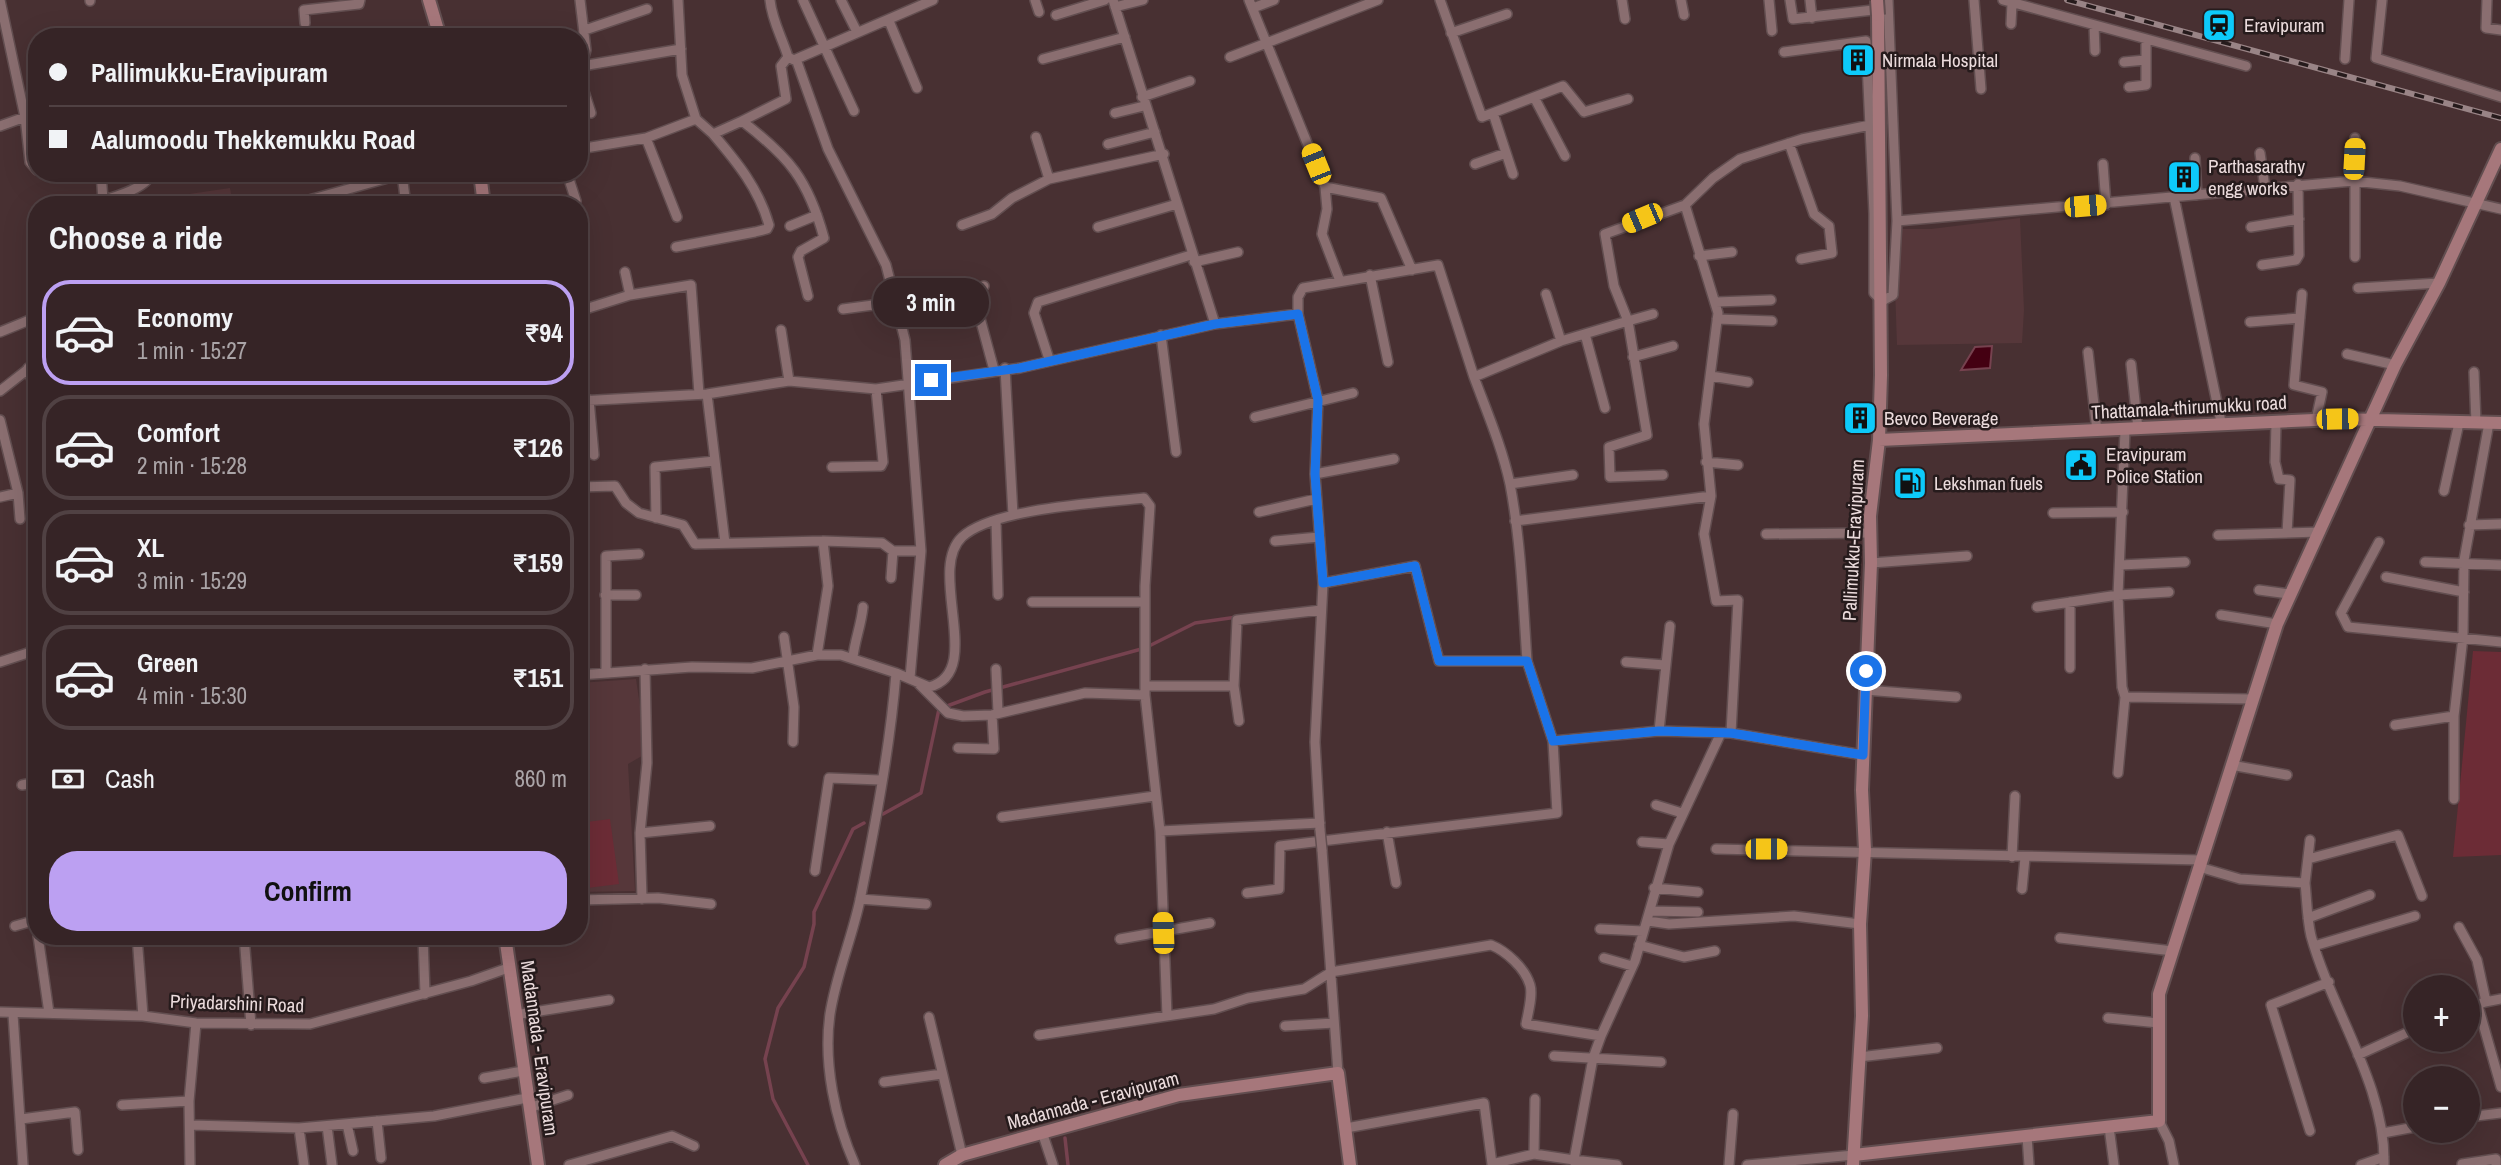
<!DOCTYPE html>
<meta charset="utf-8">
<style>
body{margin:0;font-family:"Archivo Narrow",sans-serif;background:#3d2c2e;color:#f1f3f6;height:100vh;display:flex;flex-direction:column;font-size:26px;white-space:nowrap}
*{box-sizing:border-box;margin:0}
p{font-size:23px;color:#aaa4a7}
.icon{flex:none;width:38px;height:38px;fill:none;stroke:currentColor;stroke-width:2;stroke-linecap:round;stroke-linejoin:round}
.map{position:relative;flex:1;overflow:hidden}
.drawer{position:absolute;left:28px;top:196px;width:560px;height:749px;display:flex;flex-direction:column;background:#362426;border-radius:28px;box-shadow:0 7px 28px #0002,0 0 0 2px #504143}
.drawer>*{flex:none}
.top-card{position:absolute;left:28px;top:28px;width:560px;height:154px;border-radius:28px;box-shadow:0 7px 28px #0002,0 0 0 2px #504143;display:grid;align-content:center;height:154px;padding:0 21px;background:#362426}
.tools{position:absolute;left:2403px;top:975px;display:grid;gap:14px}
.tools a{display:grid;place-items:center;width:77px;height:77px;border-radius:50%;background:#362426;box-shadow:0 7px 28px #0002,0 0 0 2px #504143;font-size:35px}
.end{position:absolute;width:32px;height:32px;margin:-16px;border:9px solid #1a73e8;background:#fff;box-shadow:0 0 0 4px #fff}
.from{border-radius:50%}
.bubble{position:absolute;height:49px;border-radius:24px;background:#362426;box-shadow:0 7px 28px #0002,0 0 0 2px #504143;font-size:23px;font-weight:800;line-height:49px;text-align:center}
.car{position:absolute;width:21px;height:42px;margin:-21px -10px;border-radius:9px;box-shadow:0 0 5px 2px #0007;background:linear-gradient(#f5c518 24%,#345 0 40%,#f5c518 0 76%,#345 0 86%,#f5c518 0)}
.top-card b{display:flex;align-items:center;gap:24px;height:66px;font-size:26px}
.top-card b+b{border-top:2px solid #504143}
.top-card i{width:18px;height:18px;background:#f1f3f6}
ul{padding:0;list-style:none}
li{display:flex;align-items:center;gap:21px;height:105px;margin:0 14px 10px;padding:0 7px;border:4px solid #504143;border-radius:28px}
li div{flex:1}
li b{display:block;font-size:26px}
li em{font-style:normal;font-weight:800}
li.current{border-color:#bca0f2}
li>.icon{width:63px;height:63px;stroke-width:1.5}
h2{padding:0 21px;font-size:32px;line-height:84px}
.pay{display:flex;align-items:center;gap:18px;height:77px;padding:0 21px;font-size:26px}
.pay p{margin-inline-start:auto}
.primary-button{display:flex;gap:14px;margin-top:auto;padding:14px 21px}
.primary-button a{flex:1;height:80px;border-radius:28px;background:#bca0f2;color:#111;font-size:28px;font-weight:800;line-height:80px;text-align:center}
.map>svg:first-child{display:block}
.built{fill:#56373a}
.green{fill:#6c2c36}
.water{fill:#440012;stroke:#76424f;stroke-width:2}
.lines{fill:none;stroke-linecap:round;stroke-linejoin:round}
.stream{stroke:#76424f;stroke-width:3.5}
.street-casing{stroke:#624e50;stroke-width:12}
.secondary-casing{stroke:#624e50;stroke-width:16}
.street{stroke:#8a6e70;stroke-width:9}
.secondary{stroke:#a6777b;stroke-width:12}
.rail-casing{stroke:#998486;stroke-width:6}
.rail{stroke:#261b1c;stroke-width:3.5;stroke-dasharray:10;stroke-linecap:butt}
.street-bridge-casing{stroke:#624e50;stroke-width:12;stroke-linecap:butt}
.secondary-bridge-casing{stroke:#624e50;stroke-width:16;stroke-linecap:butt}
.street-bridge{stroke:#8a6e70;stroke-width:9}
.secondary-bridge{stroke:#a6777b;stroke-width:12}
.route{stroke:#1a73e8;stroke-width:9}
.labels{text-anchor:middle;dominant-baseline:central;stroke-width:5;stroke-linejoin:round;paint-order:stroke}
.poi-label{font-size:19px;fill:#ebdbdc;stroke:#261b1c;text-anchor:start}
.street-label{font-size:19px;fill:#ebdbdc;stroke:#261b1c}
</style>
<div class="map">
<svg width="2501" height="1165" viewBox="0 0 2501 1165">
<rect width="100%" height="100%" fill="#483032"/>
<path class="built" d="M230,188l3,17h-61l-3,-8z
M2020,218l4,92 -2,33 -125,2 -4,-116h38z
M636,679l11,74 -19,11 7,127 -56,1v-209z"/>
<path class="green" d="M2473,651l28,1v203l-48,2z
M610,819l9,65 -40,5v-66z"/>
<path class="water" d="M1992,346l-2,22 -29,2 14,-23z"/>
<g class="lines">
<path class="stream" d="M883,814l38,-21 18,-84 46,-17 160,-44 50,-25 91,-13
M1065,1138l3,27
M808,1165l-35,-66 -8,-40 13,-51 26,-41 10,-43v-12l39,-83 11,-6"/>
<g class="street-casing">
<path id="street" d="M0,0l25,117 5,45 7,8
M90,0v1
M580,0l6,50 -5,17
M770,0c2,21 12,37 18,57l6,3 139,-60
M803,0l51,111
M841,0l16,32
M1035,0l4,12
M1113,0l102,324
M1249,0l76,187 2,22 -5,25 18,47
M1440,0l42,117 81,-31 21,26 44,-13
M1622,0l3,19
M1681,0l3,15
M1769,0l3,31
M1790,0l3,19 89,-10
M1810,0l2,18
M1974,0l7,89
M2003,0l243,66
M2382,0l-6,58 125,39
M2487,0l-1,28 15,2
M1115,7l28,-7
M1253,8l21,-8
M1056,15l49,-15
M889,21l28,67
M305,23l-1,-13 55,-6 1,-4
M2011,24l1,-21
M2094,25l1,26
M585,30l62,-21
M1451,33l56,-19
M1784,52l82,-11 8,173v79l8,8 11,-6 4,-74 -9,-221
M1230,57l148,-57
M796,59l32,90 58,116 19,75 16,211 -11,127
M1043,59l82,-22
M2345,59l4,-59
M2124,62l21,-2
M582,66l99,-17
M579,76l12,37
M2129,87l17,-2v-46
M1142,97l48,-16
M1534,97l31,59
M1115,113l29,-7
M1493,113l20,61
M696,119l17,15 29,-13c47,36 66,58 82,117l-23,13 -3,6 10,39
M742,121l44,-22 -5,-33 7,-9
M0,126l25,-9
M1036,137l13,42
M646,138l31,79
M1789,143l25,71 15,12 3,27 -31,6
M1108,144l47,-12
M579,149l67,-11 50,-19 -14,-44 -4,-75
M2260,153l5,35
M2195,158l2,37
M1475,164l31,-11
M2103,164l3,41
M101,173l2,27
M567,173l9,28
M1325,187l56,11 31,72
M2174,197l47,225
M309,200l93,-26
M88,205c15,-5 60,-15 63,-32
M406,205l-4,-31 18,-1
M1685,205l33,108 -14,111 7,72 -7,38 12,67 22,-1 -7,133
M1897,221l456,-40 47,5 101,23
M962,225l30,-11 20,-16 37,-19 115,-25
M790,226l27,-11
M1098,227l79,-23
M2251,227l48,-8
M676,247l79,-15 12,-3 2,-4c-10,-36 -32,-63 -56,-91
M1699,256l33,-4
M2355,257v-119
M1194,262l44,-10
M2262,265l34,-5 3,-5 -1,-71
M625,272l5,23
M1370,275l18,87
M32,280l5,14
M984,286l-9,5 -1,5 20,74
M2358,288l81,-5
M1546,294l15,47
M2302,294l-8,91 28,7 -6,28
M1716,302l55,-2
M843,309l53,-7
M579,311l51,-16 61,-10 8,109
M1298,314v-17l5,-9 135,-23 36,112 87,-36 67,-20 -14,-35 -9,-52 80,-29 28,-27 27,-19 62,-20 68,-14
M1653,314l-25,7 19,114 -38,12 1,30 53,-2
M1717,319l55,2
M2250,322l50,-4
M781,330l8,51
M0,332l37,-15
M1585,334l20,74
M1161,335l15,117
M2088,352l9,79
M2347,354l48,11
M1633,357l40,-11
M1049,359l-15,-46 4,-11 153,-47
M2131,364l7,65
M28,368l9,27
M1005,368l8,147
M2474,372l2,51
M1711,376l37,6
M1474,377c13,35 28,70 36,107 11,58 13,118 17,177
M0,391l37,-29
M707,394l18,149
M589,400l5,55
M579,401l128,-7 82,-13 87,8 144,-21 195,-44 83,-10 20,86 -3,74 8,109 -8,159 5,88
M1255,417l98,-24
M0,420l18,73 2,26
M2276,423l-1,39 4,17 11,1 -3,53
M2125,431l-7,164 4,92 3,10 127,2
M1706,462l32,3
M832,467l49,-1 2,-4 -7,-73
M1315,474l79,-15
M1510,484l63,-9
M579,487l36,-1 11,17 13,10 44,12 12,19 128,-3 59,2 11,8h28
M2444,491l15,-68
M0,497l18,-4
M1259,512l57,-13
M2053,513l70,-1
M656,518l-1,-51 60,-6
M996,521l2,74
M1515,521l196,-25
M2469,525l32,-1
M1766,534l104,-1
M2218,535l102,-3
M1275,541l44,-4
M2379,542l-38,71 7,14 153,15
M2425,562l76,3
M1871,563l96,-7
M2120,565l65,-3
M2386,577l78,15
M891,578l2,-27
M1323,583l92,-17 24,95h88l26,80 106,-10 72,2 132,22
M2259,590l30,4
M605,595h31
M1032,602h113
M2037,607l81,-12 51,-3
M2221,615l56,9
M784,637l10,70 -1,35
M817,655l11,-69 -5,-45
M853,657c2,-18 8,-31 10,-50
M0,662l37,-12
M1626,662l39,3
M2070,668v-66
M996,669l2,43
M606,672v-116l33,-2
M896,673l33,14c57,-14 -3,-116 33,-150 31,-29 138,-34 182,-39l6,8 -5,80v109l15,136 7,185
M579,675l113,-8 60,1 65,-13h24l55,18c-6,75 -21,153 -36,227 -8,38 -24,75 -30,114 -7,49 5,106 25,151
M919,684l29,29 15,3 29,-1 93,-22 60,2
M1145,686h89l3,-66 84,-10
M1234,686l5,35
M1865,690l91,7
M2395,725l59,-9
M1659,731l11,-105
M958,748l36,1 -2,-34
M2231,765l56,10
M2118,773l7,-76
M22,785l15,-3
M2454,799v-83l9,-79 1,-77 25,-137
M1656,805l26,8
M1002,817l153,-21
M1160,831l160,-8
M1387,832l9,51
M640,833l70,-7
M1642,842l27,2
M1716,849l485,11
M1322,850l16,223
M2012,857l3,-61
M2308,859l90,-24 24,61
M2199,867l41,12 65,4c2,18 2,36 6,53 21,76 75,149 73,229
M815,871l14,-93 51,2
M2305,883l5,-43
M1654,888l44,4
M2022,889l3,-31
M1247,893l32,-4 1,-43 277,-33 -4,-72
M642,899l-2,-66 7,-70 -2,-94
M860,899l66,5
M579,900l79,-2 53,6
M1651,911l47,1
M2308,918l62,-23
M1648,921l21,3 125,-8 66,8
M15,926l21,-6 1,8
M2459,927l18,33 8,37v5l-17,6
M1600,929l43,2
M38,936l11,77
M137,936l6,80
M244,936l7,89
M423,936l2,58
M2060,938l113,13
M1120,939l90,-16
M1639,945l45,12 31,-6
M2314,946l101,-30
M1604,958l28,8
M2485,1002l16,-3
M2478,1006l23,81
M0,1012l143,4 53,7 114,1 161,-43 37,-13
M13,1014l10,151
M515,1015l94,-15
M929,1017l33,138
M2108,1018l51,5
M1285,1026l49,-3
M1039,1035l175,-26 34,-11 56,-9 27,-17 160,-27c15,6 34,23 39,40 3,10 -2,28 -4,39l75,12 34,-75 34,-117 51,-109
M2358,1055l57,-26
M1554,1056l107,6
M1859,1057l78,-9
M484,1078l39,-7
M884,1082l58,-8
M122,1105l67,-4
M529,1108l39,-13
M2468,1117l33,-4
M21,1119l54,-7 3,38
M377,1121l4,37
M2159,1121l10,20 5,24
M347,1124l6,27
M190,1125l109,3 135,-12 93,-18
M327,1126l5,39
M2109,1127l5,38
M299,1128l5,37
M1346,1128l138,-25 8,61 42,-10 40,6 19,-102 8,-22
M2310,1131l-39,-126 58,-23
M2383,1133l32,-6
M1043,1135l10,30
M2027,1136l2,29
M1534,1154l1,-55
M1575,1164l-1,-4 43,5
M2462,1164l34,-5v6
M190,1165l-1,-64 7,-78
M569,1165l103,-29 22,10
M1729,1165l4,-51
M1747,1165l107,-10
M2361,1165l23,-8"/>
</g>
<g class="secondary-casing">
<path id="secondary" d="M429,0l11,37
M480,173l4,32
M1879,440l458,-21 164,4
M505,936l33,229
M1854,1155l305,-34v-127l118,-370 118,-259 44,-82 62,-134
M945,1165l17,-10 217,-60 159,-22 12,92
M1853,1165l9,-149 -2,-92 5,-74 -3,-60 9,-227 -1,-47 9,-76 2,-65 -3,-360"/>
</g>
<use href="#street" class="street"/>
<use href="#secondary" class="secondary"/>
<g class="rail-casing">
<path id="rail" d="M2067,0l434,118"/>
</g>
<use href="#rail" class="rail"/>
<g class="street-bridge-casing">
<path id="street-bridge" d="M1320,830l2,20"/>
</g>
<g class="secondary-bridge-casing">
<path id="secondary-bridge" d="M1877,0l1,15"/>
</g>
<use href="#street-bridge" class="street-bridge"/>
<use href="#secondary-bridge" class="secondary-bridge"/>
</g>
<g class="lines">
<path class="route" d="M931,380l89,-12 195,-44 83,-10 20,86 -3,74 8,109 92,-17 24,95h88l26,80 106,-10 72,2 132,22 3,-84"/>
</g>
<defs>
<g id="station-square" transform="scale(1.75)"><rect x="-9" y="-9" width="18" height="18" rx="4" fill="#0dcafa" stroke="#261b1c"/><path d="M-3-6H3Q5-6 5-4V2Q5 4 3 4L4.5 6H3L1.5 4h-3L-3 6H-4.5L-3 4Q-5 4-5 2V-4Q-5-6-3-6ZM-3.5-4v3h7v-3ZM-3.5 1v1.5H-2V1ZM2 1v1.5H3.5V1Z" fill="#111"/></g>
<g id="building-square" transform="scale(1.75)"><rect x="-9" y="-9" width="18" height="18" rx="4" fill="#0dcafa" stroke="#261b1c"/><path d="M-4-6H4V6H1V3H-1V6H-4ZM-2.5-4.3h1.7v1.8h-1.7ZM.8-4.3h1.7v1.8H.8ZM-2.5-1h1.7V.8h-1.7ZM.8-1h1.7V.8H.8Z" fill="#111"/></g>
<g id="civic-square" transform="scale(1.75)"><rect x="-9" y="-9" width="18" height="18" rx="4" fill="#0dcafa" stroke="#261b1c"/><path d="M-.6-6.5H3V-4.5H.6V-3L4-1V1h2V6H-6V1h2V-1L-.6-3ZM-1.2 2.5V6h2.4V2.5Z" fill="#111"/></g>
<g id="fuel-square" transform="scale(1.75)"><rect x="-9" y="-9" width="18" height="18" rx="4" fill="#0dcafa" stroke="#261b1c"/><path d="M-5.5-6h7V0h2V4h1.3V-2.5L3-4.5l.8-.8L6-3V5H2.5V1h-1V6h-7ZM-4.2-4.7v3.2H.2V-4.7Z" fill="#111"/></g>
</defs>
<g fill-rule="evenodd">
<use href="#station-square" x="2219" y="25"/>
<use href="#building-square" x="1858" y="60"/>
<use href="#building-square" x="2184" y="177"/>
<use href="#building-square" x="1860" y="418"/>
<use href="#civic-square" x="2081" y="465"/>
<use href="#fuel-square" x="1910" y="483"/>
</g>
<g class="labels">
<g class="poi-label">
<text x="2244" y="25">Eravipuram</text>
<text x="1882" y="60">Nirmala Hospital</text>
<text x="2208" y="166">Parthasarathy<tspan x="2208" dy="22">engg works</tspan></text>
<text x="1884" y="418">Bevco Beverage</text>
<text x="2106" y="454">Eravipuram<tspan x="2106" dy="22">Police Station</tspan></text>
<text x="1934" y="483">Lekshman fuels</text>
</g>
<g class="street-label">
<text transform="translate(2189 407) rotate(-3)">Thattamala-thirumukku road</text>
<text transform="translate(1853 540) rotate(-87)">Pallimukku-Eravipuram</text>
<text transform="translate(237 1003) rotate(2)">Priyadarshini Road</text>
<text transform="translate(540 1048) rotate(82)">Madannada - Eravipuram</text>
<text transform="translate(1093 1100) rotate(-15)">Madannada - Eravipuram</text>
</g>
</g>
</svg>
<div class="tools">
<a>+</a>
<a>−</a>
</div>
<i class="end from" style="left:1866px;top:671px"></i>
<i class="end" style="left:931px;top:380px"></i>
<div class="bubble" style="left:873px;top:278px;width:116px">3 min</div>
<i class="car" style="left:2354px;top:159px;rotate:3deg"></i>
<i class="car" style="left:1316px;top:164px;rotate:338deg"></i>
<i class="car" style="left:2085px;top:206px;rotate:85deg"></i>
<i class="car" style="left:1642px;top:218px;rotate:247deg"></i>
<i class="car" style="left:2337px;top:419px;rotate:89deg"></i>
<i class="car" style="left:1766px;top:849px;rotate:90deg"></i>
<i class="car" style="left:1163px;top:933px;rotate:358deg"></i>
<div class="top-card">
<b><i class="from"></i>Pallimukku-Eravipuram</b>
<b><i></i>Aalumoodu Thekkemukku Road</b>
</div>
<section class="drawer">
<h2>Choose a ride</h2>
<ul>
<li class="current"><svg class="icon" aria-label="car" viewBox="0 0 24 24"><path d="M5 17H2v-5l4-1 3-4h7l3 4 3 1v5h-3M9 17h6M6 11h13"/><circle cx="7" cy="17" r="2"/><circle cx="17" cy="17" r="2"/></svg><div><b>Economy</b><p>1 min · 15:27</p></div><em>₹94</em></li>
<li><svg class="icon" aria-label="car" viewBox="0 0 24 24"><path d="M5 17H2v-5l4-1 3-4h7l3 4 3 1v5h-3M9 17h6M6 11h13"/><circle cx="7" cy="17" r="2"/><circle cx="17" cy="17" r="2"/></svg><div><b>Comfort</b><p>2 min · 15:28</p></div><em>₹126</em></li>
<li><svg class="icon" aria-label="car" viewBox="0 0 24 24"><path d="M5 17H2v-5l4-1 3-4h7l3 4 3 1v5h-3M9 17h6M6 11h13"/><circle cx="7" cy="17" r="2"/><circle cx="17" cy="17" r="2"/></svg><div><b>XL</b><p>3 min · 15:29</p></div><em>₹159</em></li>
<li><svg class="icon" aria-label="car" viewBox="0 0 24 24"><path d="M5 17H2v-5l4-1 3-4h7l3 4 3 1v5h-3M9 17h6M6 11h13"/><circle cx="7" cy="17" r="2"/><circle cx="17" cy="17" r="2"/></svg><div><b>Green</b><p>4 min · 15:30</p></div><em>₹151</em></li>
</ul>
<div class="pay"><svg class="icon" aria-label="cash" viewBox="0 0 24 24"><path d="M3 7h18v10H3z"/><circle cx="12" cy="12" r="2"/></svg>Cash<p>860 m</p></div>
<div class="primary-button"><a>Confirm</a></div>
</section>
</div>
